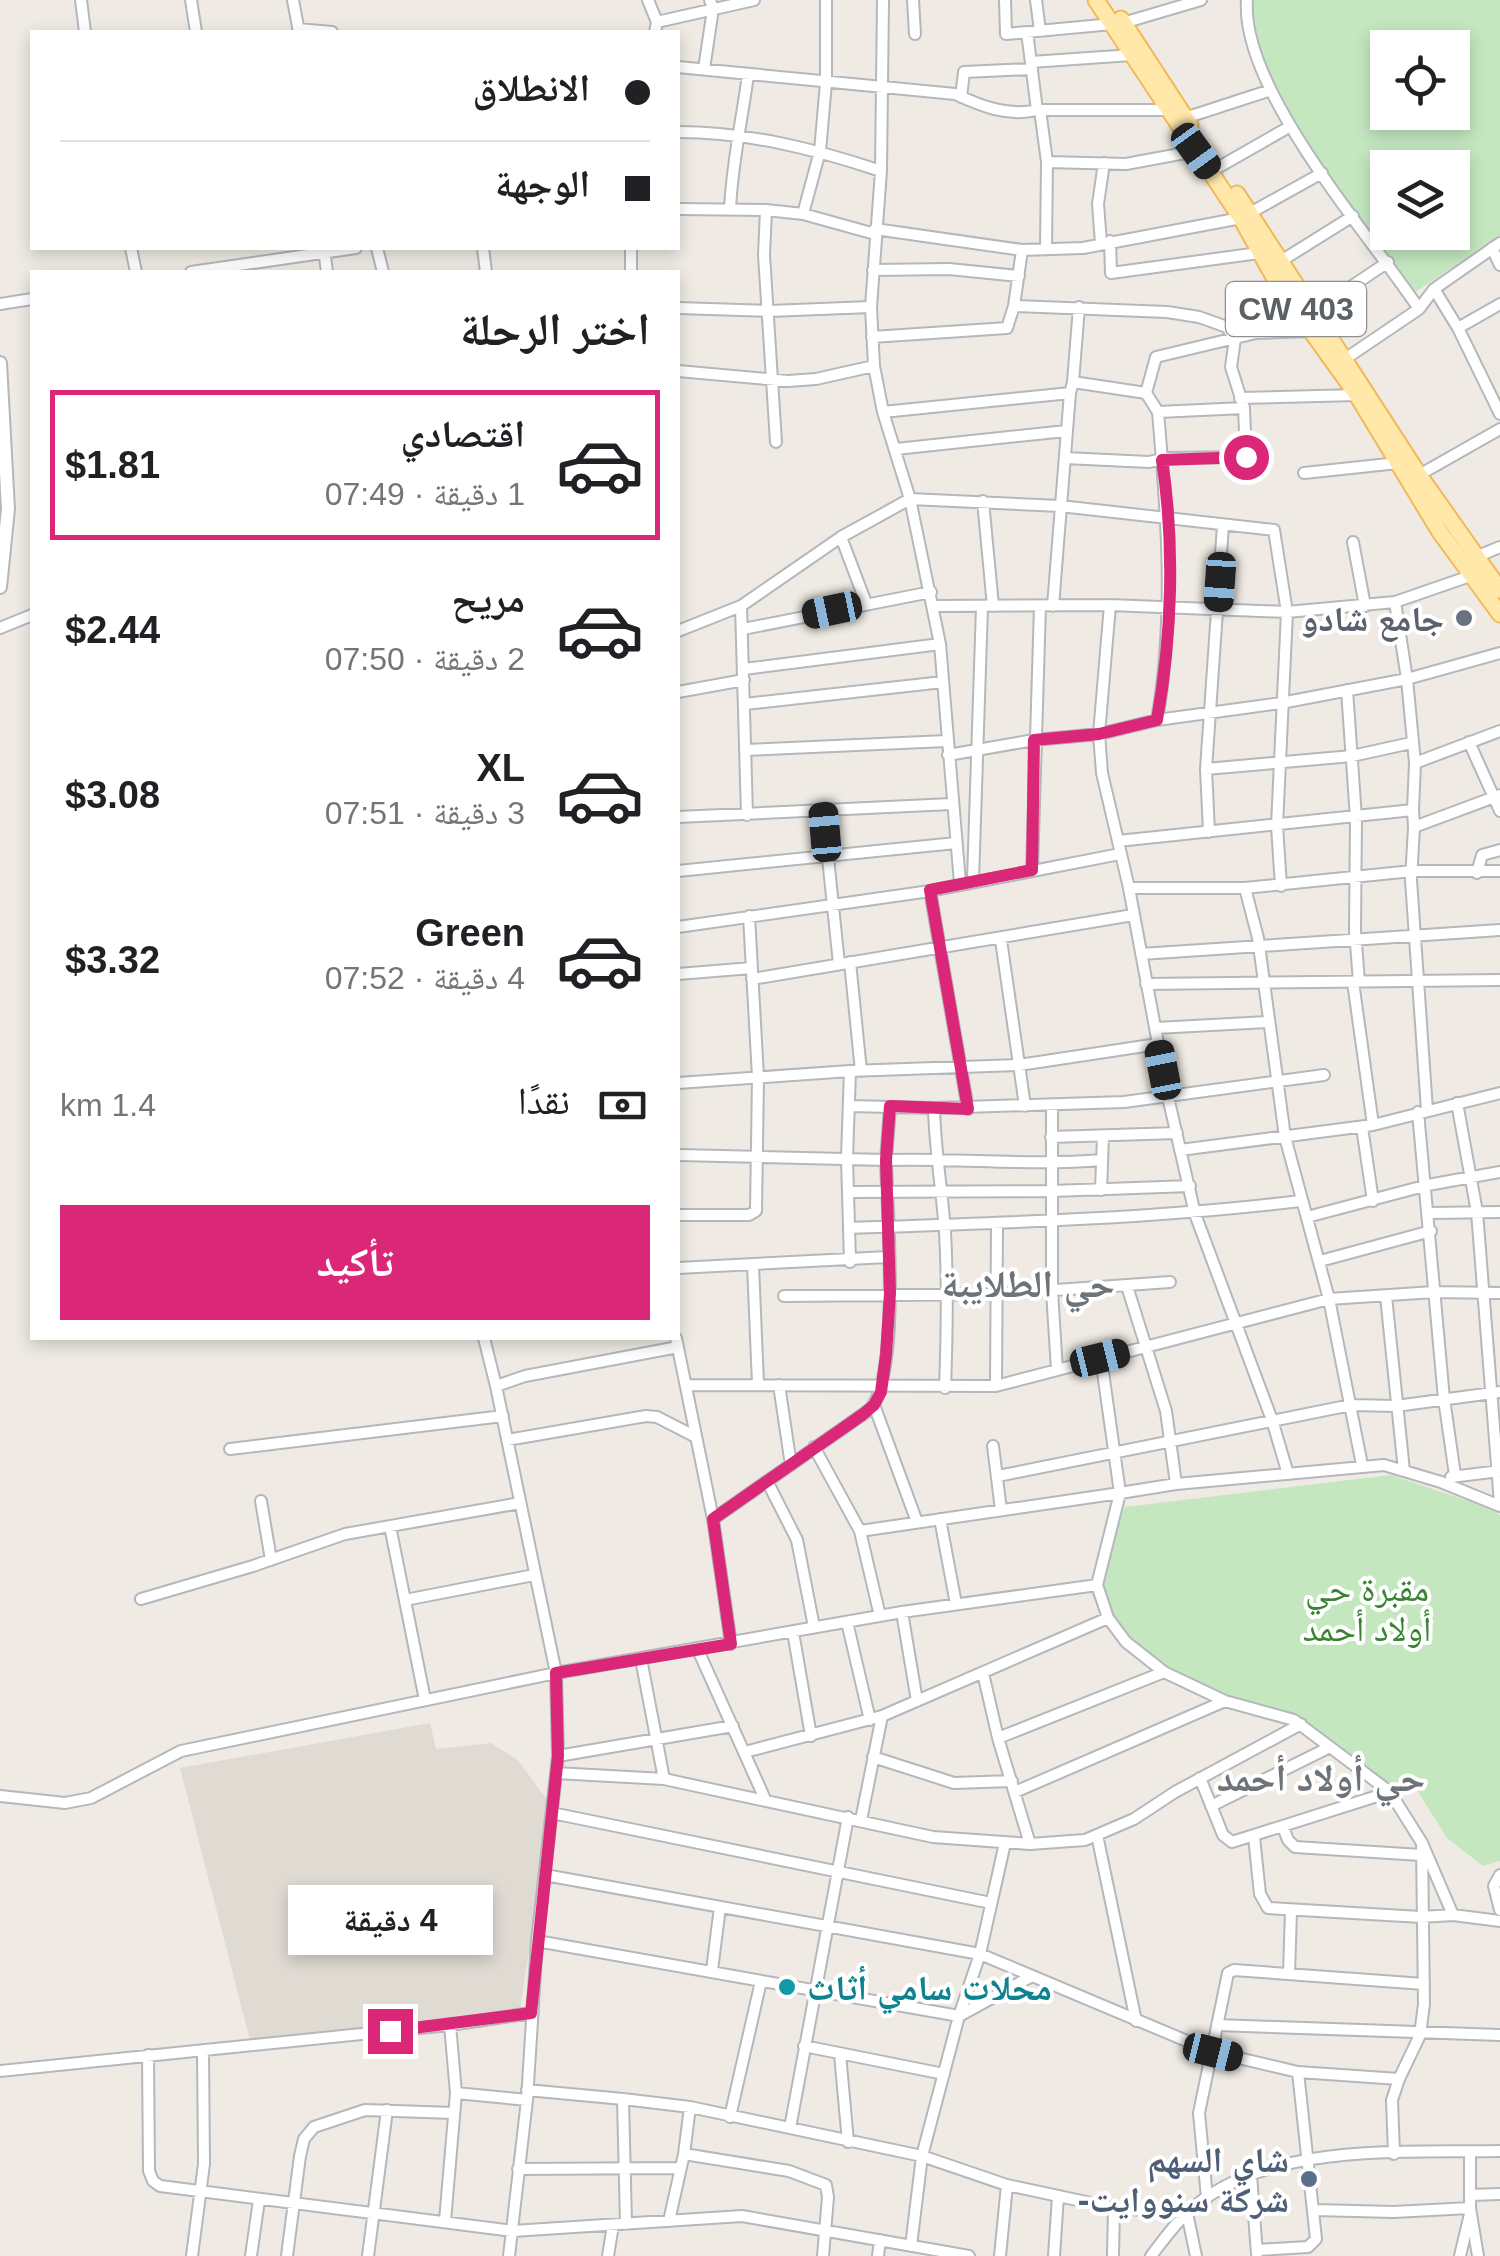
<!DOCTYPE html>
<html lang="ar">
<meta charset="utf-8">
<style>
body{margin:0;font-family:Arial,"Noto Naskh Arabic",sans-serif;background:#f6f6f6;color:#202124;direction:rtl;height:100vh;display:flex;flex-direction:column;font-size:38px;white-space:nowrap}
*{box-sizing:border-box;margin:0}
p{font-size:32px;color:#757577}
.icon{flex:none;width:55px;height:55px;fill:none;stroke:currentColor;stroke-width:2;stroke-linecap:round;stroke-linejoin:round}
.map{position:relative;flex:1;overflow:hidden;direction:ltr}
.details{position:absolute;left:30px;top:270px;width:650px;height:1070px;display:flex;flex-direction:column;background:#fff;border-radius:0px;box-shadow:0 5px 15px #0003;direction:rtl}
.details>*{flex:none}
.guide{position:absolute;left:30px;top:30px;width:650px;height:220px;border-radius:0px;box-shadow:0 5px 15px #0003;direction:rtl;display:grid;align-content:center;height:220px;padding:0 30px;background:#fff}
.buttons{position:absolute;left:1370px;top:30px;display:grid;gap:20px}
.buttons a{display:grid;place-items:center;width:100px;height:100px;border-radius:0px;background:#fff;box-shadow:0 5px 15px #0003;font-size:50px}
.end{position:absolute;width:45px;height:45px;margin:-22px;border:12px solid #db2777;background:#fff;box-shadow:0 0 0 5px #fff}
.from{border-radius:50%}
.bubble{position:absolute;height:70px;border-radius:0px;background:#fff;box-shadow:0 5px 15px #0003;font-size:32px;font-weight:800;line-height:70px;text-align:center;direction:rtl}
.car{position:absolute;width:30px;height:60px;margin:-30px -15px;border-radius:12px;box-shadow:0 0 8px 2px #0007;background:linear-gradient(#222 24%,#8ab4d8 0 40%,#222 0 76%,#8ab4d8 0 86%,#222 0)}
.guide b{display:flex;align-items:center;gap:35px;height:95px;font-size:38px}
.guide b+b{border-top:2px solid #e0e0e0}
.guide i{width:25px;height:25px;background:#202124}
ul{padding:0;list-style:none}
li{display:flex;align-items:center;gap:30px;height:150px;margin:0 20px 15px;padding:0 10px;border:5px solid transparent;border-radius:0px}
li div{flex:1}
li b{display:block;font-size:38px}
li em{font-style:normal;font-weight:800}
li.on{border-color:#db2777}
li>.icon{width:90px;height:90px;stroke-width:1.5}
h2{padding:0 30px;font-size:45px;line-height:120px}
.pay{display:flex;align-items:center;gap:25px;height:110px;padding:0 30px;font-size:38px}
.pay p{margin-inline-start:auto}
.cta{display:flex;gap:20px;margin-top:auto;padding:20px 30px}
.cta a{flex:1;height:115px;border-radius:0px;background:#db2777;color:#fff;font-size:40px;font-weight:800;line-height:115px;text-align:center}
.map>svg:first-child{display:block}
.education{fill:#dfdad2}
.green{fill:#c4e7c0;fill-rule:evenodd}
.lines{fill:none;stroke-linecap:round;stroke-linejoin:round}
.minor-casing{stroke:#b4b7bb;stroke-width:14}
.tertiary-casing{stroke:#b4b7bb;stroke-width:16}
.primary-casing{stroke:#f3b858;stroke-width:19}
.minor{stroke:#fff;stroke-width:10}
.tertiary{stroke:#fff;stroke-width:12}
.primary{stroke:#ffe8a9;stroke-width:15}
.route{stroke:#db2777;stroke-width:12}
.worship-dot{fill:#6b7280;stroke:#fff;stroke-width:4}
.culture-dot{fill:#0f9aa8;stroke:#fff;stroke-width:4}
.service-dot{fill:#5c6f8a;stroke:#fff;stroke-width:4}
.labels{text-anchor:middle;dominant-baseline:central;stroke-width:8;stroke-linejoin:round;paint-order:stroke}
.shield{fill:#fff;stroke:#8d9093;stroke-width:2.5}
.shield-label{font-size:32px;font-weight:bold;fill:#5c6165}
.worship-label{font-size:35px;font-weight:bold;fill:#5b616d;stroke:#fff;text-anchor:end}
.park-label{font-size:35px;fill:#388433;stroke:#fff}
.culture-label{font-size:35px;font-weight:bold;fill:#0d838f;stroke:#fff;text-anchor:start}
.service-label{font-size:35px;font-weight:bold;fill:#4e5e75;stroke:#fff;text-anchor:end}
.neighbourhood-label{font-size:38px;font-weight:bold;fill:#6d7377;stroke:#fff}
</style>
<div class="map">
<svg width="1500" height="2256" viewBox="0 0 1500 2256">
<rect width="100%" height="100%" fill="#efebe4"/>
<path class="education" d="M430,1723l6,26 55,-6 27,17 34,47 -33,208 -268,29 -71,-276z"/>
<path class="green" d="M1253,0h247v235l-86,58c-57,-78 -134,-159 -156,-255 -3,-13 -7,-25 -5,-38zM1388,48h64v64h-64zM1388,168h64v64h-64z
M1391,1475l98,33 11,7v346l-17,5 -36,-28 -37,-59 -16,13 -99,-75 -70,-18 -64,-27 -42,-32 -28,-46 23,-71 11,-16z"/>
<g class="lines">
<g class="minor-casing">
<path id="minor" d="M81,0l4,32
M191,0l5,32
M293,0l6,32
M648,0l9,22 -2,10
M883,0l-2,171 -10,136 3,59 9,46 27,87 30,145 20,239
M913,0l2,34
M1005,0l1,34 117,-11 78,-23
M1036,0l4,31
M1247,0c-7,89 123,235 172,309
M657,22l97,-22
M298,29l34,3
M1027,32l10,78
M1031,62l101,-7
M678,67l277,27c26,12 53,23 82,16h130
M704,69l9,-60 -3,-9
M961,97l3,-25 68,-3
M1040,110l7,52 -1,87
M1185,118l86,-28
M678,132c69,0 137,17 203,39
M1047,162l79,2 70,-13
M1219,167l70,-40
M678,209l88,1 37,4 72,20
M730,209c2,-46 12,-89 18,-134
M766,210l-2,45 12,187
M803,214l17,-63 6,-68v-83
M875,229l147,21 61,-2 158,-30 81,-45
M1110,241l1,32 148,-20
M1101,243l-3,-39 6,-41
M131,248l5,24
M377,248l6,24
M483,248l3,24
M1492,248l8,17
M324,249l3,23
M1281,261l72,-45
M873,270l76,-1 70,7
M191,272l165,-24
M631,272v-24
M1434,289l24,39 42,86
M0,304l32,-5
M1014,306l153,6 32,5 28,10 8,12 -4,28 13,41 2,49 -79,1 -18,4 -84,-4
M678,308l91,3 102,-4
M1315,311l73,-49
M1458,328l42,-24
M872,337l135,-9 7,-22 8,-56
M1342,361l77,-52 15,-20 66,-46
M678,371l110,10 28,-2 58,-13
M1073,382l6,-75
M1146,393l10,-36 100,-24 56,-2
M1240,398l117,-3
M883,412l187,-19 3,-11 73,11 12,19
M896,449l170,-18
M1304,473l94,-10
M1419,475l81,-46
M983,501l10,105
M1223,525l-17,244 146,-13 59,-13
M841,537l25,66
M1353,542l12,64
M1110,605l-11,129 3,39 27,115 39,209 27,117 77,206 16,54
M741,606l6,209
M933,606l177,-1 177,7 108,-10 78,-27 5,-19 22,-9
M1053,606l17,-213
M0,628l32,-13
M743,629l188,-37
M678,631l63,-25 100,-69 69,-38 150,7 214,24 13,82 -10,214 4,60
M744,669l196,-25
M1347,690l9,128 -1,112 4,52
M678,692l66,-12
M745,704l198,-22
M1157,720c18,-103 10,-205 1,-308l86,-4
M1469,742l31,69
M746,750l200,-9
M948,755l86,-15 65,-6 58,-14 124,-17 126,-24 93,-26
M1415,763l85,-32
M1206,769l3,63
M823,810l16,154
M1413,810l1,17 86,-32
M678,817l273,-13
M1414,827l-3,53 16,230
M1118,841l295,-31 2,-47 -8,-84 -12,-77
M1032,870l8,-264
M678,871l278,-28
M1477,873l5,-18 18,-5
M973,880l9,-273
M1129,888h116l167,-17h88
M1245,888l13,50 27,199 44,162 33,166
M930,891l38,218
M678,927l252,-36 190,-37
M1001,940l24,166
M1141,954l359,-24
M850,962l11,109
M678,974l74,-6
M752,979l381,-64
M1353,982l20,143
M1146,984l354,-4
M1156,1028l111,-6
M678,1083l172,-12 169,-6 139,-21
M1457,1103l20,109 23,291
M849,1106l85,2
M1052,1106v185l5,79
M1418,1112l26,287 11,76
M1362,1127l11,74
M1051,1137l126,-4
M1180,1150l193,-25 127,-32
M678,1155l208,5 4,-53
M1101,1190l2,-54
M849,1192l203,-1 138,-5
M1430,1213l70,-1
M678,1215h71l7,-4 2,-134 -9,-161
M1307,1217l121,-32 72,-13
M849,1228c151,-5 301,-9 451,-27
M1320,1261l111,-30
M850,1262l-3,-104 3,-87
M753,1265l5,119
M678,1268l210,-11
M1127,1286l39,125 10,73
M784,1296l214,-2 172,-12
M1386,1296l18,175
M484,1338l12,48
M676,1338l37,181
M686,1385l310,1 333,-87 105,-7 66,1
M779,1385l12,80
M996,1386l1,-162
M945,1388c2,-53 3,-104 0,-156 -3,-42 -10,-82 -11,-124l190,-6 200,-27
M874,1405l43,117
M507,1440l139,-24 11,1 39,20
M993,1446l8,64
M814,1447l46,84 20,85
M230,1449l273,-33
M998,1476l353,-71 45,1 104,-14
M1451,1477l49,-6
M768,1483l29,57 17,87
M261,1501l10,59
M1500,1506l-59,-24 -57,-17 -208,19 -56,9 -23,92 11,33 18,24 38,30 61,29 69,19 96,72 32,51 31,72 47,6
M940,1519l16,85
M390,1526l35,174
M860,1531l260,-38 -19,-135
M141,1599l112,-33 92,-32 175,-31
M405,1600l129,-25
M902,1612l15,89
M847,1622l23,98
M793,1632l18,104
M731,1644l-18,-125 156,-109c32,-32 18,-201 17,-250 73,-2 144,6 216,0
M698,1650l67,149
M641,1659l23,120
M983,1673l15,65 32,106
M998,1738l166,-66
M745,1752l137,-36 226,-98
M558,1756l175,-30
M873,1757l81,26 58,-2
M556,1773l108,6 269,58 97,7 55,-4 49,-21 41,-27 126,-68
M1200,1778l23,57 9,7 158,-50
M1015,1792l210,-91
M0,1796l65,7 26,-5 90,-47 375,-78 -60,-287 29,-10 153,-29
M1211,1806l119,-59
M552,1813l439,90
M861,1820l21,-104
M1283,1827l5,13 7,7 126,8
M1097,1835l39,186
M1254,1837l6,57 8,14 153,9 32,-2
M545,1875l435,79 233,98 85,20 101,7
M1500,1875l-6,11 6,24
M537,1941l422,75 73,-40
M712,1970l8,-63
M1289,1974l2,-63
M1217,2025l283,10
M804,2046l140,28
M840,2054l8,88
M148,2055l1,116 4,10 7,5 353,45 229,-15 227,40
M0,2071l450,-46 81,-12
M527,2090l96,9 3,125
M456,2093l71,7
M623,2099l67,8 232,49 85,29 107,23 73,5 9,43
M730,2117l31,-136
M790,2128l58,-311
M1470,2152v56l8,48
M684,2154l105,17 37,14 2,12 -5,59
M1394,2154l-2,-54 7,-21 21,-44 4,-31 -2,-160
M518,2169l163,-1
M1251,2175l6,79
M1470,2195l30,-1
M1207,2198l-8,-85 29,-140 6,-3 190,14
M1314,2210l80,2 76,-4
M445,2221l11,-128 -6,-68
M669,2221l15,-67 6,-47
M911,2246l11,-90 37,-140 21,-62 25,-111
M1257,2250l51,-3 8,-8 -18,-167
M192,2256l12,-92 -1,-114
M251,2256l8,-56
M287,2256l13,-100 4,-17 10,-12 51,-17 89,3
M368,2256l19,-146
M509,2256l18,-156 10,-159 21,-185 -2,-83 346,-61 195,-27
M608,2256l5,-31
M878,2256l2,-16
M1000,2256l7,-71
M1054,2256l4,-60
M1113,2256l1,-48
M1151,2256c11,-14 22,-30 35,-42 76,-73 217,-61 314,-63
M1460,2256l10,-42"/>
</g>
<g class="tertiary-casing">
<path id="tertiary" d="M0,363l8,146 -8,78"/>
</g>
<g class="primary-casing">
<path id="primary" d="M1096,0l145,218 38,68 78,109 83,137 60,82
M1121,19l69,106
M1237,194l182,281 81,115"/>
</g>
<use href="#minor" class="minor"/>
<use href="#tertiary" class="tertiary"/>
<use href="#primary" class="primary"/>
</g>
<g class="lines">
<path class="route" d="M390,2031l141,-18 27,-257 -2,-83 175,-29 -18,-125 149,-104 12,-10 7,-13 5,-37 4,-62 -4,-133 4,-54 78,3 -38,-219 102,-20 2,-130 65,-6 58,-14c15,-84 18,-175 5,-260l84,-3"/>
</g>
<circle class="worship-dot" cx="1464" cy="618" r="10"/>
<circle class="culture-dot" cx="787" cy="1987" r="10"/>
<circle class="service-dot" cx="1309" cy="2179" r="10"/>
<g class="labels">
<rect class="shield" x="1226" y="282" width="140" height="54" rx="8"/>
<g class="shield-label">
<text x="1296" y="309">CW 403</text>
</g>
<g class="worship-label">
<text x="1444" y="618">جامع شادو</text>
</g>
<g class="park-label">
<text x="1367" y="1588">مقبرة حي<tspan x="1367" dy="40">أولاد أحمد</tspan></text>
</g>
<g class="culture-label">
<text x="807" y="1987">محلات سامي أثاث</text>
</g>
<g class="service-label">
<text x="1289" y="2159">شاي السهم<tspan x="1289" dy="40">-شركة سنووايت</tspan></text>
</g>
<g class="neighbourhood-label">
<text x="1028" y="1284">حي الطلايبة</text>
<text x="1321" y="1778">حي أولاد أحمد</text>
</g>
</g>
</svg>
<div class="buttons">
<a><svg class="icon" aria-label="locate" viewBox="0 0 24 24"><circle cx="12" cy="12" r="6"/><path d="M12 2v4M12 18v4M2 12h4M18 12h4"/></svg></a>
<a><svg class="icon" aria-label="layers" viewBox="0 0 24 24"><path d="M12 4l9 5-9 5-9-5zM3 14l9 5 9-5"/></svg></a>
</div>
<i class="end from" style="left:1246px;top:457px"></i>
<i class="end" style="left:390px;top:2031px"></i>
<div class="bubble" style="left:288px;top:1885px;width:205px">4 دقيقة</div>
<i class="car" style="left:1196px;top:151px;rotate:144deg"></i>
<i class="car" style="left:1220px;top:582px;rotate:184deg"></i>
<i class="car" style="left:832px;top:610px;rotate:258deg"></i>
<i class="car" style="left:825px;top:832px;rotate:355deg"></i>
<i class="car" style="left:1163px;top:1070px;rotate:349deg"></i>
<i class="car" style="left:1100px;top:1358px;rotate:76deg"></i>
<i class="car" style="left:1213px;top:2052px;rotate:104deg"></i>
<div class="guide">
<b><i class="from"></i>الانطلاق</b>
<b><i></i>الوجهة</b>
</div>
<section class="details">
<h2>اختر الرحلة</h2>
<ul>
<li class="on"><svg class="icon" aria-label="car" viewBox="0 0 24 24"><path d="M5 17H2v-5l4-1 3-4h7l3 4 3 1v5h-3M9 17h6M6 11h13"/><circle cx="7" cy="17" r="2"/><circle cx="17" cy="17" r="2"/></svg><div><b>اقتصادي</b><p>1 دقيقة · 07:49</p></div><em>$1.81</em></li>
<li><svg class="icon" aria-label="car" viewBox="0 0 24 24"><path d="M5 17H2v-5l4-1 3-4h7l3 4 3 1v5h-3M9 17h6M6 11h13"/><circle cx="7" cy="17" r="2"/><circle cx="17" cy="17" r="2"/></svg><div><b>مريح</b><p>2 دقيقة · 07:50</p></div><em>$2.44</em></li>
<li><svg class="icon" aria-label="car" viewBox="0 0 24 24"><path d="M5 17H2v-5l4-1 3-4h7l3 4 3 1v5h-3M9 17h6M6 11h13"/><circle cx="7" cy="17" r="2"/><circle cx="17" cy="17" r="2"/></svg><div><b>XL</b><p>3 دقيقة · 07:51</p></div><em>$3.08</em></li>
<li><svg class="icon" aria-label="car" viewBox="0 0 24 24"><path d="M5 17H2v-5l4-1 3-4h7l3 4 3 1v5h-3M9 17h6M6 11h13"/><circle cx="7" cy="17" r="2"/><circle cx="17" cy="17" r="2"/></svg><div><b>Green</b><p>4 دقيقة · 07:52</p></div><em>$3.32</em></li>
</ul>
<div class="pay"><svg class="icon" aria-label="cash" viewBox="0 0 24 24"><path d="M3 7h18v10H3z"/><circle cx="12" cy="12" r="2"/></svg>نقدًا<p>1.4 km</p></div>
<div class="cta"><a>تأكيد</a></div>
</section>
</div>
